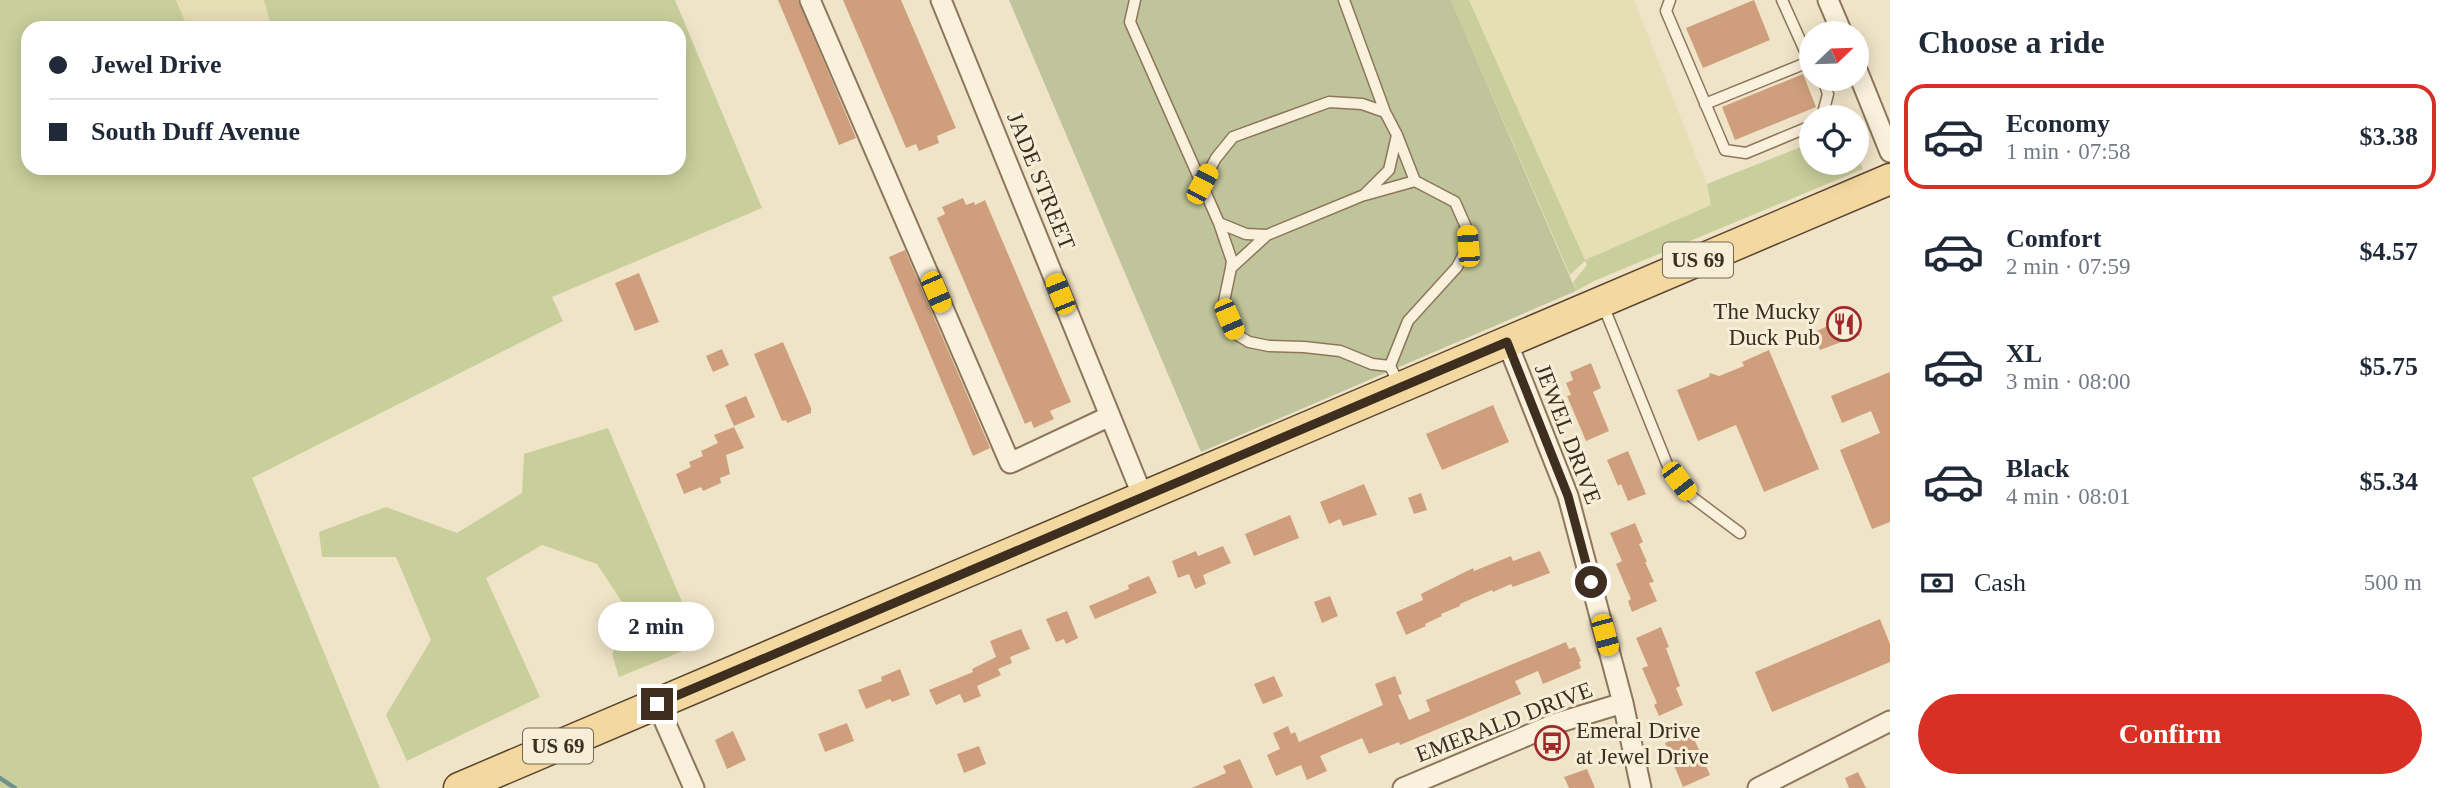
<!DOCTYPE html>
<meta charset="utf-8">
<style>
body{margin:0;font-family:Georgia,serif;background:#f6f6f7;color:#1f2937;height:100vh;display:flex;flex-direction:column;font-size:26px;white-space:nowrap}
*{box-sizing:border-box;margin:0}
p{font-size:23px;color:#747a83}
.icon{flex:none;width:38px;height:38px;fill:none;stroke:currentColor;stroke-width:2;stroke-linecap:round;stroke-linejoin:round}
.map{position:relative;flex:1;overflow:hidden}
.details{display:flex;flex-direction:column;background:#fff;width:560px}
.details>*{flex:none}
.banner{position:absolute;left:21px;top:21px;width:665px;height:154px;border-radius:21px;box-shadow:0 4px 18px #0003;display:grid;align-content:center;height:154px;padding:0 28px;background:#fff}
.needle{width:46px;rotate:67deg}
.buttons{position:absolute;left:1799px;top:21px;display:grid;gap:14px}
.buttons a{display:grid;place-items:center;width:70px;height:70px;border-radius:50%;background:#fff;box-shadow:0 4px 18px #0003;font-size:35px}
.end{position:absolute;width:32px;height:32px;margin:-16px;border:9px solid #3d2e20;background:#fff;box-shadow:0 0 0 4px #fff}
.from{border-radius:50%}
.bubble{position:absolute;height:49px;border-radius:24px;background:#fff;box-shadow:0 4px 18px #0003;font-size:23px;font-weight:700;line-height:49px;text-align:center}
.car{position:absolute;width:21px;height:42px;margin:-21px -10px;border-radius:9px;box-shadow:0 0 5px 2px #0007;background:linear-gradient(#f5c518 24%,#345 0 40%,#f5c518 0 76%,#345 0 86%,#f5c518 0)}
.banner b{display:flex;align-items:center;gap:24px;height:66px;font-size:26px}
.banner b+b{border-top:2px solid #e0e1e3}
.banner i{width:18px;height:18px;background:#1f2937}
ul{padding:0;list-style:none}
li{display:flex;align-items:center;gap:21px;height:105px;margin:0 14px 10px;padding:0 14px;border:4px solid transparent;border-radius:21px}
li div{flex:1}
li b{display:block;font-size:26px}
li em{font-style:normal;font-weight:700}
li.on{border-color:#d93025}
li>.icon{width:63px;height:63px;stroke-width:1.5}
h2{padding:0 28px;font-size:32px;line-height:84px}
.pay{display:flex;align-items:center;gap:18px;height:77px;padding:0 28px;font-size:26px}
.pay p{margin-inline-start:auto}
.primary-button{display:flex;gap:14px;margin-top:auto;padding:14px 28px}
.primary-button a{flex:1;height:80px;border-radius:42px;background:#d93025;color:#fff;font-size:28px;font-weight:700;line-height:80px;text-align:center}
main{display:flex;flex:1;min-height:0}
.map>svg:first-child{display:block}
.farmland{fill:#e6deb5}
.green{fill:#c9cf9b}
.cemetery{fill:#bfc49a}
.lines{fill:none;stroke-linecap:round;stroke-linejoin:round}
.stream{stroke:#6f938a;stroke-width:4.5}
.building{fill:#cf9f7d}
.service-casing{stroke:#8d765c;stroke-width:13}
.minor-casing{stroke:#8d765c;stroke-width:23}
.primary-casing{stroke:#5b4430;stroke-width:33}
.service{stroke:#faf1dc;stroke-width:10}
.minor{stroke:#faf1dc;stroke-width:19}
.primary{stroke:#f3d9a0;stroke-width:30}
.route{stroke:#3d2e20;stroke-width:9}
.labels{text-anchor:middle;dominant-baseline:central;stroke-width:6;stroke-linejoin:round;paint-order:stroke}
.shield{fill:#f7eed8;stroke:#756857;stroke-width:2}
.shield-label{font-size:21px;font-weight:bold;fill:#3d2e20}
.street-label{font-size:23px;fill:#3d2e20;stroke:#f7eed8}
.poi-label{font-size:23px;fill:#3d2e20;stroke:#f7eed8;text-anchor:end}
</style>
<main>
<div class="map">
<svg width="1890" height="788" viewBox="0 0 1890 788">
<rect width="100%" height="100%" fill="#f0e4c8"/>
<path class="farmland" d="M176,0h88l8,28h-84z
M1469,0h165l73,184 5,21 -127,55z"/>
<path class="green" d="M0,0h176l12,28h-160v140h651v-140h-407l-8,-28h411l87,208 -210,89 11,24 -311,157 128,310h-380z
M1451,0h18l116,260 126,-55 -4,-21 104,-41v20h46v-8l6,14 -269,112 -18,10 -3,-9 14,-17 -2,-4 -15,14z
M608,428l92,216 -81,33 -7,-23 21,-35 -36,-55 -55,-19 -56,33 54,119 -133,64 -21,-46 45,-75 -35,-83h-74l-3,-25 67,-25 71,26 65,-40 2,-39z"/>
<path class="cemetery" d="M1009,0h442l125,291 -375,161z"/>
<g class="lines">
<path class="stream" d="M0,778l15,10"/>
</g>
<path class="building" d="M778,0h20l58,138 -17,7z
M843,0h58l55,128 -19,8 2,7 -20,8 -3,-7 -10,4z
M1754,0l16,40 -67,28 -17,-40z
M1803,74l13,33 -81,33 -13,-33z
M963,198l3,7 8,-3 1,3 10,-5 86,202 -21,9 4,8 -20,9 -3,-7 -6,3 -88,-206 8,-4 -3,-7z
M905,250l85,198 -17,8 -84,-199z
M639,273l20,49 -24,9 -20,-48z
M1853,315l7,20 -40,15 -8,-17z
M783,342l28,66v5l-24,10 -1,-3 -4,1 -28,-67z
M722,349l7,16 -16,7 -7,-16z
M1769,350l50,119 -55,23 -28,-67 -38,16 -21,-51 32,-13 1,-4 9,3 25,-10 -2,-4z
M1591,363l10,25 -8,4 16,39 -23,10 -19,-45 4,-1 -5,-12 7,-3 -3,-8z
M1890,372v150l-18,7 -32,-79 40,-17 -9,-22 -29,12 -11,-27z
M746,396l9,21 -21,9 -9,-21z
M1493,405l16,37 -67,28 -16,-36z
M734,427l10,21 -18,7 4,19 -10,4 1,5 -18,8 -2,-4 -17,7 -8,-20 15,-7 -2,-5 14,-6 -2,-5 17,-8 -4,-8z
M1628,451l18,43 -18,7 -7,-17 -3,2 -11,-26z
M1364,484l13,31 -34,11 -3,-7 -11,5 -9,-22z
M1421,493l6,17 -13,4 -6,-16z
M1290,515l9,23 -45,18 -9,-22z
M1635,523l8,19 -4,2 8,18h-2l9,20 -5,1 8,18 -25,11 -4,-11 3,-2 -15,-35 6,-3 -12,-28z
M1223,546l8,17 -28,12 3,9 -11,5 -6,-15 -11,4 -6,-17 24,-10 2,5z
M1540,551l10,22 -37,14 -2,-3 -18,8 -1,-2 -32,14v2l-19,8 1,2 -17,8 1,2 -20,9 -10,-23 27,-12 -2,-6 52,-26 1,3 37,-15 2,5z
M1149,576l8,17 -62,26 -6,-13 40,-17 -1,-4z
M1330,596l8,20 -16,7 -8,-21z
M1067,611l11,27 -12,6 -2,-5 -8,3 -10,-23z
M1880,619l10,25v18l-118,50 -17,-40z
M1661,627l8,20 -3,1 14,38 -4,2 7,17 -24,11 -5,-11 3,-2 -15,-35 6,-2 -12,-28z
M1021,629l9,20 -20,8 2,6 -14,6 3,6 -24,11 4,10 -17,7 -4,-9 -24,11 -7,-15 44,-18 -1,-3 24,-12 -6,-16z
M1566,642l3,7 6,-2 6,14 -2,1 2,6 -38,16 -5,-13 -23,10 6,13 -121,51 -1,-3 -30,12 -7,-16 -42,18 7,15 -20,9 -6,-15 -25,11 -9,-21 13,-6 -7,-16 15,-7 3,8 4,-2 4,10 84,-37 -8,-21 20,-8 7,18 -4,1 11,25 21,-9 -4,-11z
M900,669l10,26 -18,7 -2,-3 -24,10 -8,-19 24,-9 -1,-4z
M1274,676l9,20 -20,8 -9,-20z
M847,723l7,18 -29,11 -7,-18z
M733,731l13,29 -19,9 -12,-29z
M1691,732l19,43 -27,12 -18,-44z
M979,746l7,18 -22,9 -7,-19z
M1240,759l13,29h-61l34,-15 -3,-7z
M1587,769l8,19h-26l-5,-11z
M1858,772l8,16h-17l-4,-10z"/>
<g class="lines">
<g class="service-casing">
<path id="service" d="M1135,0l-5,22 89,201 27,11 21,1 97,-40 25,-25 8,-35 -12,-23 -41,-112
M1670,0l-4,11 59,139 21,3 65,-27
M1782,0l28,62
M1705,104l106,-43
M1822,117l6,-23 -5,-15
M1202,184l14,-26 17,-21 96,-35 33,2 23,8
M1365,195l50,-14
M1219,223l13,38 -1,7
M1267,235l-36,33 -8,38 11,27 15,9 20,4 35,1 36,4 32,13 18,2 9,18
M1603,305l64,159 25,33 48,36
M1390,366l18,-45 49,-54 11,-21 -2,-19 -11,-25 -40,-21 -18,-46"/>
</g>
<g class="minor-casing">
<path id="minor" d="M810,0l200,463 100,-47
M941,0l202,497
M1828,0l14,33
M1857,70l33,82
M1507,342l61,154 55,207 18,85
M657,704l37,84
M1403,788l154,-65 66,-20
M1758,788l132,-67"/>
</g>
<g class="primary-casing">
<path id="primary" d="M459,788l1431,-609"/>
</g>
<use href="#service" class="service"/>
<use href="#minor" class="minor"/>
<use href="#primary" class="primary"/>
</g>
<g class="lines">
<path class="route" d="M657,704l850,-362 61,154 23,86"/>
</g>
<defs>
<g id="restaurant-ring" transform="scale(1.75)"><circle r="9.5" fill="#f7eed8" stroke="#9e2a2b" stroke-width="1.5"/><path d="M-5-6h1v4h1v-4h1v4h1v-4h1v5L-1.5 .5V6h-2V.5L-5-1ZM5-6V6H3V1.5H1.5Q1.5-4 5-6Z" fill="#9e2a2b"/></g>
<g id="bus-ring" transform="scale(1.75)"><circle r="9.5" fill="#f7eed8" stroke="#9e2a2b" stroke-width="1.5"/><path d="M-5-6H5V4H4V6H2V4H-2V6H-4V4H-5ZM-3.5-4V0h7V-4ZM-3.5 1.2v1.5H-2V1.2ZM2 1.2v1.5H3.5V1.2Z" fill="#9e2a2b"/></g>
</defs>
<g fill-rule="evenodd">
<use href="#restaurant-ring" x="1844" y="324"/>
<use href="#bus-ring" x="1552" y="743"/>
</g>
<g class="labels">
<g class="shield">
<rect x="1663" y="242.5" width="70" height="35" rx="5"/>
<rect x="523" y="728.5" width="70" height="35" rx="5"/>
</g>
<g class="shield-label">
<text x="1698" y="260">US 69</text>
<text x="558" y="746">US 69</text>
</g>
<g class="street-label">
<text transform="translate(1041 181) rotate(68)">JADE STREET</text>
<text transform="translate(1568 434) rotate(69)">JEWEL DRIVE</text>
<text transform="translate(1504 722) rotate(-21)">EMERALD DRIVE</text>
</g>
<g class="poi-label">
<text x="1820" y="311">The Mucky<tspan x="1820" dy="26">Duck Pub</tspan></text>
<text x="1576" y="730" text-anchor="start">Emeral Drive<tspan x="1576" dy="26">at Jewel Drive</tspan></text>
</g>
</g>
</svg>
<div class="buttons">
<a><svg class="needle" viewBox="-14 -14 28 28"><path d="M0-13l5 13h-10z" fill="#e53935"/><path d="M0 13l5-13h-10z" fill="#747a83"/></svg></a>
<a><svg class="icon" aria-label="locate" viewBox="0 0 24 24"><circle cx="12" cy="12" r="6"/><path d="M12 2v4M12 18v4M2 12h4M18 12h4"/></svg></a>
</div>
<i class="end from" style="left:1591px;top:582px"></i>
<i class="end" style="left:657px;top:704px"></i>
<div class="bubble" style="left:598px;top:602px;width:116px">2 min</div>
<i class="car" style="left:1202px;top:184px;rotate:28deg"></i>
<i class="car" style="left:1468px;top:246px;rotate:356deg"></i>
<i class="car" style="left:936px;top:292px;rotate:157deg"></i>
<i class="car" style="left:1060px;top:294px;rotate:338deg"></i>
<i class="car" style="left:1229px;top:319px;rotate:157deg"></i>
<i class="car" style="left:1679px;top:481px;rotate:143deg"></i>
<i class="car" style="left:1605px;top:635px;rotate:165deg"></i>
<div class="banner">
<b><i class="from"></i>Jewel Drive</b>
<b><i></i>South Duff Avenue</b>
</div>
</div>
<section class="details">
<h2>Choose a ride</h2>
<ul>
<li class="on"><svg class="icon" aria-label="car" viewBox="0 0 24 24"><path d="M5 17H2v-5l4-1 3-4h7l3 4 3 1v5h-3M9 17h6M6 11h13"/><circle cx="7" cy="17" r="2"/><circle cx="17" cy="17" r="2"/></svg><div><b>Economy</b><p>1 min · 07:58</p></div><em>$3.38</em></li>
<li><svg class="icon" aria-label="car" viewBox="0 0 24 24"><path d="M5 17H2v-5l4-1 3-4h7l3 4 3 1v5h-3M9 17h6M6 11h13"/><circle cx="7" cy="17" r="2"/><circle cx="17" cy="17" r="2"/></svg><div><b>Comfort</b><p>2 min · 07:59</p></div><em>$4.57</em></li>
<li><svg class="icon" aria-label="car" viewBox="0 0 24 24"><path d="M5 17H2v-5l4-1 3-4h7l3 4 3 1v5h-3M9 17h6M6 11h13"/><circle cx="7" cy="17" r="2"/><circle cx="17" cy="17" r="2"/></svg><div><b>XL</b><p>3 min · 08:00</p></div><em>$5.75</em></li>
<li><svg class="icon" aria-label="car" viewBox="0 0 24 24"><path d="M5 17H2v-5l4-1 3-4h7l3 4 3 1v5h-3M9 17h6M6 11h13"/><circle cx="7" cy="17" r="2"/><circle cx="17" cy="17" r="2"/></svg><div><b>Black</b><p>4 min · 08:01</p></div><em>$5.34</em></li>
</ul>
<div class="pay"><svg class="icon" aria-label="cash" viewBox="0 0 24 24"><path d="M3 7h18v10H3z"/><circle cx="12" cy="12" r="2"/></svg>Cash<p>500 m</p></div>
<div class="primary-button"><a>Confirm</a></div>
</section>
</main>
